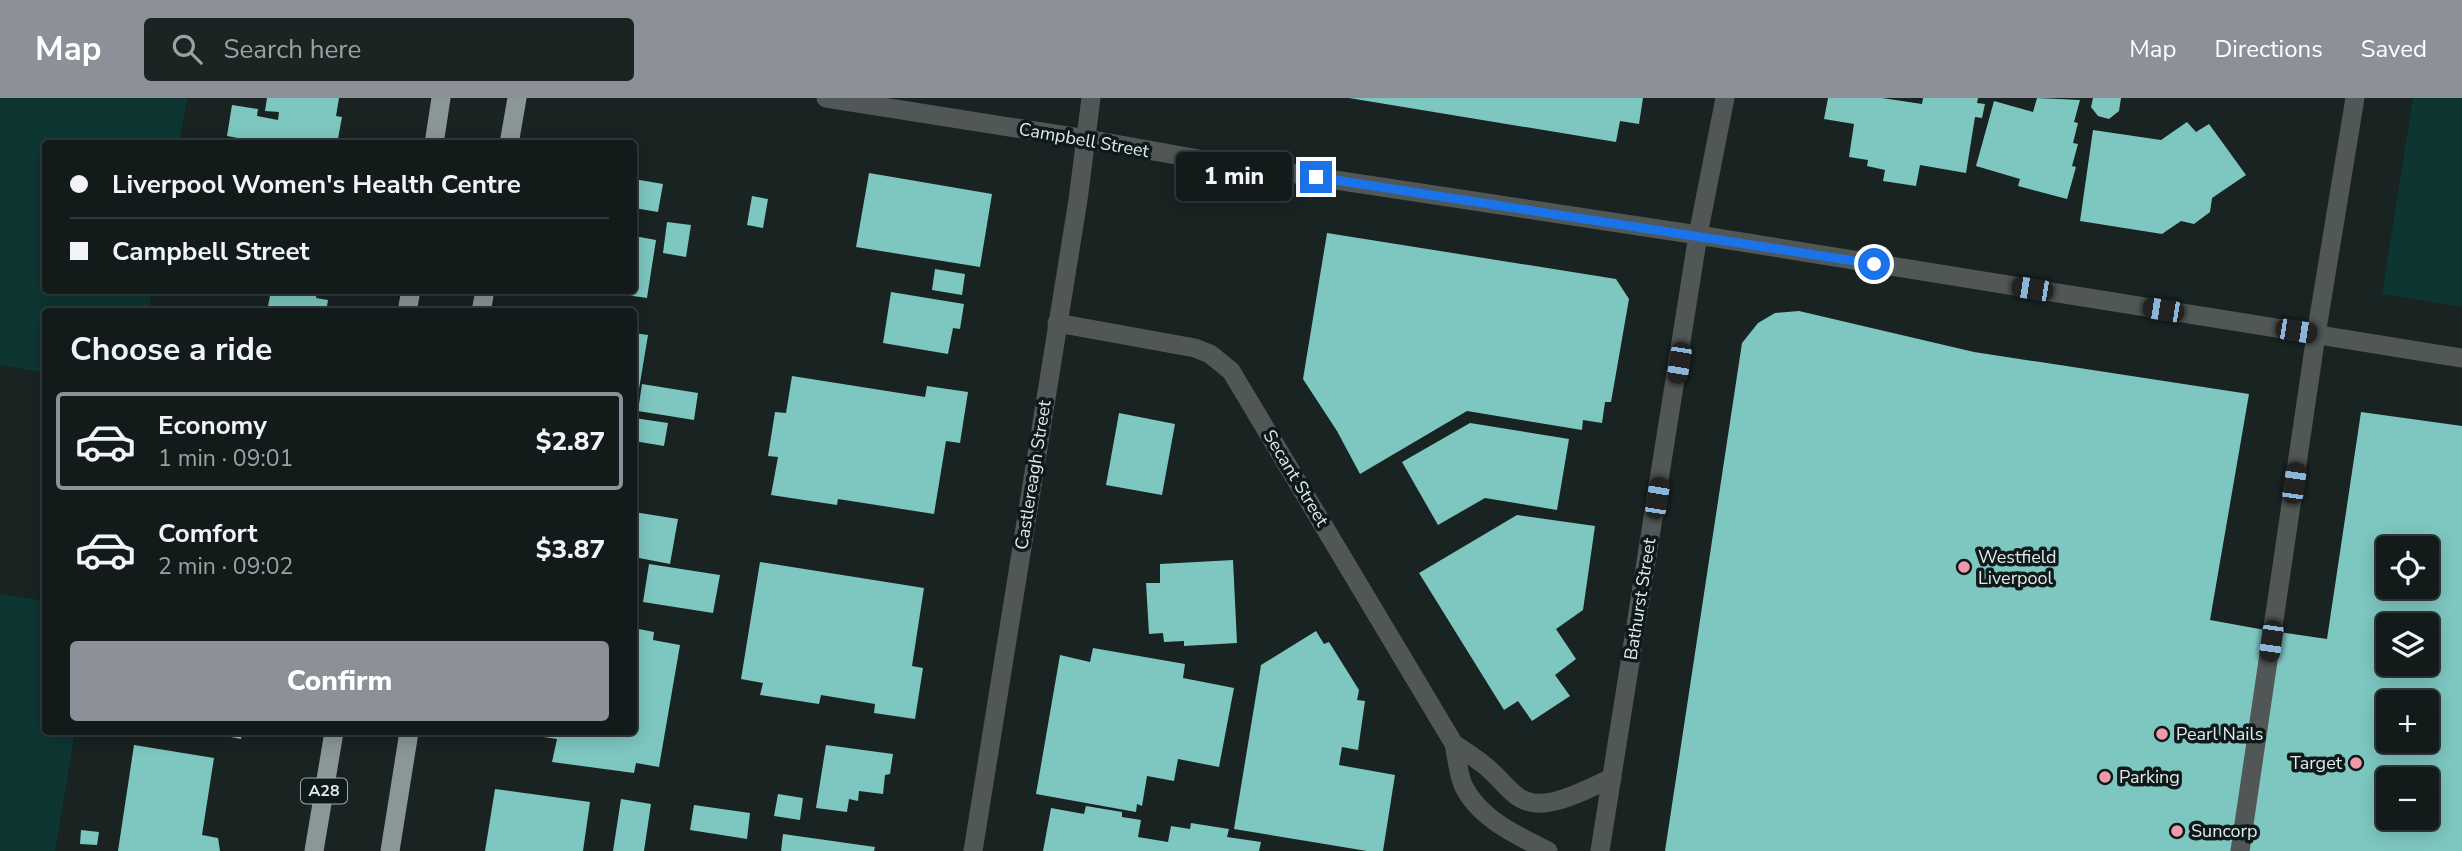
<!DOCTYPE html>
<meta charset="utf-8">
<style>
body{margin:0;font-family:"Nunito Sans",sans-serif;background:#1b2323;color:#f1f3f6;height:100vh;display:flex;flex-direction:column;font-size:26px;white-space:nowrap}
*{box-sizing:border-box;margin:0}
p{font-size:23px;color:#9ca1a2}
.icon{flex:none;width:38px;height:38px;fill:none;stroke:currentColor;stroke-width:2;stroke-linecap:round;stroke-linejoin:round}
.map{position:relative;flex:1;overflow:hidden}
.details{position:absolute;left:42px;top:210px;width:595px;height:427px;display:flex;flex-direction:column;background:#121a1a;border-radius:7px;box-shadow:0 4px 18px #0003,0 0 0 2px #313839}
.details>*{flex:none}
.banner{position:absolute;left:42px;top:42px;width:595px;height:154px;border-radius:7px;box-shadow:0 4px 18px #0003,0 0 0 2px #313839;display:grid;align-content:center;height:154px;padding:0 28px;background:#121a1a}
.fabs{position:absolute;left:2376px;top:438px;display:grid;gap:14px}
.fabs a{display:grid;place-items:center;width:63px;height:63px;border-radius:7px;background:#121a1a;box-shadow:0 4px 18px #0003,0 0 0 2px #313839;font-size:35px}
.end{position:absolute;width:32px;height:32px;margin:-16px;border:9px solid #1a73e8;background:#fff;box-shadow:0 0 0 4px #fff}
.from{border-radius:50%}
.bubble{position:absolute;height:49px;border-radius:7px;background:#121a1a;box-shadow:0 4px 18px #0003,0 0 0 2px #313839;font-size:23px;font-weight:800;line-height:49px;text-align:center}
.car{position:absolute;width:21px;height:42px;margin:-21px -10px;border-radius:9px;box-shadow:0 0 5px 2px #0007;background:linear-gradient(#222 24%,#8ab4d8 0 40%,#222 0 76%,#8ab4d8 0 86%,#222 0)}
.banner b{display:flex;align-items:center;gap:24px;height:66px;font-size:26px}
.banner b+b{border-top:2px solid #313839}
.banner i{width:18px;height:18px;background:#f1f3f6}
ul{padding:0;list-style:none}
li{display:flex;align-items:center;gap:21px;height:98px;margin:0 14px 10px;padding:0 14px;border:4px solid transparent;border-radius:7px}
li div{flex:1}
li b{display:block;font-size:26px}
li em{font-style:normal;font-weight:800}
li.active{border-color:#8c9099}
li>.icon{width:63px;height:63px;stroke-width:1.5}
h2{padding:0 28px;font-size:32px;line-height:84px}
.cta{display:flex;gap:14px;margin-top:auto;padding:14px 28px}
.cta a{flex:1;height:80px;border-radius:7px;background:#8c9099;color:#fff;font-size:28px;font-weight:800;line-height:80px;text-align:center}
header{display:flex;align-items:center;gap:42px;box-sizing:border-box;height:98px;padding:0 35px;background:#8c9099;color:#fff}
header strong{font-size:33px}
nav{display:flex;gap:38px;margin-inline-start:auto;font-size:24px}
.search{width:490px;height:63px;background:#1b2323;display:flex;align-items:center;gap:18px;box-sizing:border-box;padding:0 24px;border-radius:7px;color:#9ca1a2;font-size:26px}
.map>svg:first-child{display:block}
.green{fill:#0d3633}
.building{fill:#7dc7c0;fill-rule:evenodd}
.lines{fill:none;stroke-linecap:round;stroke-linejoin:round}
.service{stroke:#515756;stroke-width:19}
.minor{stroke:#515756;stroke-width:19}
.tertiary{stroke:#515756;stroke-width:19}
.trunk{stroke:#8a9796;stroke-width:19}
.route{stroke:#1a73e8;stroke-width:9}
.poi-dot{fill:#f39aaa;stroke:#0e1a19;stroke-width:2.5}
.labels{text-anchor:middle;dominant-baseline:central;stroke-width:7;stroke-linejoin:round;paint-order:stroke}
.shield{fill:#0e1a19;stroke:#a3acab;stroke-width:2}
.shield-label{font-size:16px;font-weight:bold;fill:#e3eae9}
.street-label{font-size:18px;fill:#e3eae9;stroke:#0e1a19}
.poi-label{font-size:18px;fill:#e3eae9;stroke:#0e1a19;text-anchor:start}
</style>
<header>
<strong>Map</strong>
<div class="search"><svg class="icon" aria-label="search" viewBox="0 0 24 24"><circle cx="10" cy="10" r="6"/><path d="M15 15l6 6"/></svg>Search here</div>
<nav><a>Map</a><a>Directions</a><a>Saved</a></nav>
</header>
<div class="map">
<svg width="2462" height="753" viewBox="0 0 2462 753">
<rect width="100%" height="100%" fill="#182322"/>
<path class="green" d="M0,0h187l-8,45 -133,1v146l106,1 -3,20 -103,1 -1,61 -45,-8z
M2413,0h49v209l-80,-13z
M0,496l45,7 1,131h29l-20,119h-55z"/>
<path class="building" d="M267,0h72l-3,18 6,1 -5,27h-65l-45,-8 5,-31 26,4 -1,7 21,4 1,-8 -14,-1z
M1349,0h294l-4,26 -19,-3 -4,21z
M1828,0h54l40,6 1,-6h55l-1,5 8,1 -3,14 -7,-1 -9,56 -46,-8 -4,21 -33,-5 2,-11 -18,-4 1,-6 -19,-3 5,-33 -30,-5z
M2037,0l43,2 -6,22 4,1 -5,20 5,1 -6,22 4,1 -9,32 -49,-13 2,-7 -44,-13 18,-65 39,11z
M2093,0h28l-2,13 -10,8 -11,-3 -7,-9z
M2187,24l9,10 13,-8 37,51 -34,23 -2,14 -16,12 -13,-3 -19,13 -82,-13 13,-91 68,10z
M869,75l123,21 -12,73 -124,-20z
M634,81l29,5 -5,28 -24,-4z
M752,98l16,3 -5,29 -16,-3z
M667,124l24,3 -5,32 -23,-4z
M1327,135l289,46 13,20 -18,103h-6l-3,21 -19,-3 -1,10 -115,-19 -107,63 -23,-43 -34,-52z
M634,138l22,4 -9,58 -28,-4 1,-4h14z
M935,171l30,5 -3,21 -30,-5z
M271,192h46l-1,8 12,2 -2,12h-59z
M891,194l73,12 -4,25 -7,-1 -5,26 -65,-11z
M1799,213l175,41 275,42 -39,226 55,10 62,9 34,-227 101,14v425h-797l77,-508 16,-20 17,-10zM2389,450h38v38h-38zM2389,527h38v38h-38zM2389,604h38v38h-38zM2389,681h38v38h-38z
M634,235l14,2 -10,60h-4z
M792,278l133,21 2,-11 41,6 -8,51 -14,-2 -12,73 -96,-15 -1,6 -66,-10 7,-38 -10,-1 7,-44 11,1z
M642,286l56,9 -4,27 -56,-9z
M1119,315l56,11 -13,71 -56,-10z
M634,320l34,5 -4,23 -30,-5z
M1470,325l99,16 -12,71 -72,-12 -47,27 -36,-63z
M634,414l44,7 -8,45 -36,-7z
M1517,417l78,11 -12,84 -27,19 20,30 -21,16 15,21 -38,25 -14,-20 -14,9 -85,-137z
M1233,462l4,83 -53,3v-5l-20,1 -1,-9 -14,1 -3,-51h14v-19z
M760,464l164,26 -12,78 11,2 -8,51 -41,-6 1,-9 -54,-9 -2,9 -59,-9 3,-12 -22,-4z
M649,466l71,11 -7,38 -70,-11z
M634,530l20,4 -1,8 27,5 -21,122 -23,-4 -2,10 -82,-11 5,-23 -40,-6 117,-1z
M1316,533l8,13 5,-2 30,48 -2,10 8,1 -7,49 -16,-3 -3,18 56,10 -12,76h-16l-133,-22 27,-164z
M1093,550l92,16 -2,14 51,10 -15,79 -41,-8 -4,22 -27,-5 -5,30 -5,-2 -1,8 -100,-18 24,-139 30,7z
M205,634h37l-1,7z
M134,647l80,13 -12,77 16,3 2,13h-102z
M826,647l67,9 -3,20 -5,1 -2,19 -24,-3 -1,10 -9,-2 -2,13 -31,-4z
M495,691l95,13 -7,49h-98z
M778,696l25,4 -3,22 -26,-4z
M621,701l30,5 -7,47h-31z
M694,707l56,8 -3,26 -57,-9z
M1086,708l36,6v5l19,3 -3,17 30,5 3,-16 19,3 1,-6 38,6 -2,8 34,5 -2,9h-216l8,-43 33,6z
M81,732l18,2 -2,13 -17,-1z
M783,736l92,13 -1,4h-93z"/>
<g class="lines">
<path class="service" d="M2240,753l76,-516"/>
<path class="minor" d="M826,0l260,41 124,22 488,74 764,123
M1698,137l27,-137
M1057,225l138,25 15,6 21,17 223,373c3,13 4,31 10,43 16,32 54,49 84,64
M2316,237l39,-237
M1454,646c12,8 25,16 36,26 17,15 27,36 54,33 22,-2 47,-16 68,-25
M973,753l105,-651 13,-102"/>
<path class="tertiary" d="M1600,753l98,-616"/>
<path class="trunk" d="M434,46l7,-46
M509,46l8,-46
M407,214l4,-22
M481,214l4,-22
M314,753l20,-119
M390,753l19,-119"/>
</g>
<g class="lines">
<path class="route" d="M1316,79l558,87"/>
</g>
<g class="poi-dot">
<circle cx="1964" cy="469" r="7"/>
<circle cx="2162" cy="636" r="7"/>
<circle cx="2356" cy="665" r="7"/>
<circle cx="2105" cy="679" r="7"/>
<circle cx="2177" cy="733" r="7"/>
</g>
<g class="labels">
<rect class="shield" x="301" y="680.5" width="46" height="25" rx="5"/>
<g class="shield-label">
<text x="324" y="693">A28</text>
</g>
<g class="street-label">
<text transform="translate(1084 42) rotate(10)">Campbell Street</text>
<text transform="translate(1033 377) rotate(-81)">Castlereagh Street</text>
<text transform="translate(1296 380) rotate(59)">Secant Street</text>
<text transform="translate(1640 501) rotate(-81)">Bathurst Street</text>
</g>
<g class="poi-label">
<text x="1978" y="459">Westfield<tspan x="1978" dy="21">Liverpool</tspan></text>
<text x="2176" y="636">Pearl Nails</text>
<text x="2342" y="665" text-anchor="end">Target</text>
<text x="2119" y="679">Parking</text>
<text x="2191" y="733">Suncorp</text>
</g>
</g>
</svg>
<div class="fabs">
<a><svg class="icon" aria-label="locate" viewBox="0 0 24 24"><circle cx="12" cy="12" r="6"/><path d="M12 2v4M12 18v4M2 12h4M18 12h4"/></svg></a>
<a><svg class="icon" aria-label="layers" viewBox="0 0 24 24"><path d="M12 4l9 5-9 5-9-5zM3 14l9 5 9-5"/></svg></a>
<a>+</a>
<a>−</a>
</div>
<i class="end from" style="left:1874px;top:166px"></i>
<i class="end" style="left:1316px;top:79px"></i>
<div class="bubble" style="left:1176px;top:54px;width:116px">1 min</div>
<i class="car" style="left:2032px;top:191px;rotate:279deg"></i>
<i class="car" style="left:2163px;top:212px;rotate:279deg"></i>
<i class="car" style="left:2296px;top:233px;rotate:99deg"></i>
<i class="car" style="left:1679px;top:265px;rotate:189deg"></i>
<i class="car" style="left:2294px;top:385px;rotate:8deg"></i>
<i class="car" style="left:1657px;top:400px;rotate:9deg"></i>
<i class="car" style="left:2271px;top:543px;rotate:188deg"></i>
<div class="banner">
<b><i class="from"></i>Liverpool Women's Health Centre</b>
<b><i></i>Campbell Street</b>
</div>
<section class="details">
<h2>Choose a ride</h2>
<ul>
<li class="active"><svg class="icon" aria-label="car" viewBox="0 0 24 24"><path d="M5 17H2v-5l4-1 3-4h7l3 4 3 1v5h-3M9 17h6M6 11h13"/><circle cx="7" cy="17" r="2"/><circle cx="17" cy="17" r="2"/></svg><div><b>Economy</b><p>1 min · 09:01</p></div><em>$2.87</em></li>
<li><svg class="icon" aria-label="car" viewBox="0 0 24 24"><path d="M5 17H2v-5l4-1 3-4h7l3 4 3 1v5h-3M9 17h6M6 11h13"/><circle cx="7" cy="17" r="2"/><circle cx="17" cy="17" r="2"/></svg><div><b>Comfort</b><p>2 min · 09:02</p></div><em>$3.87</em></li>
</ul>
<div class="cta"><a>Confirm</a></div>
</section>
</div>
